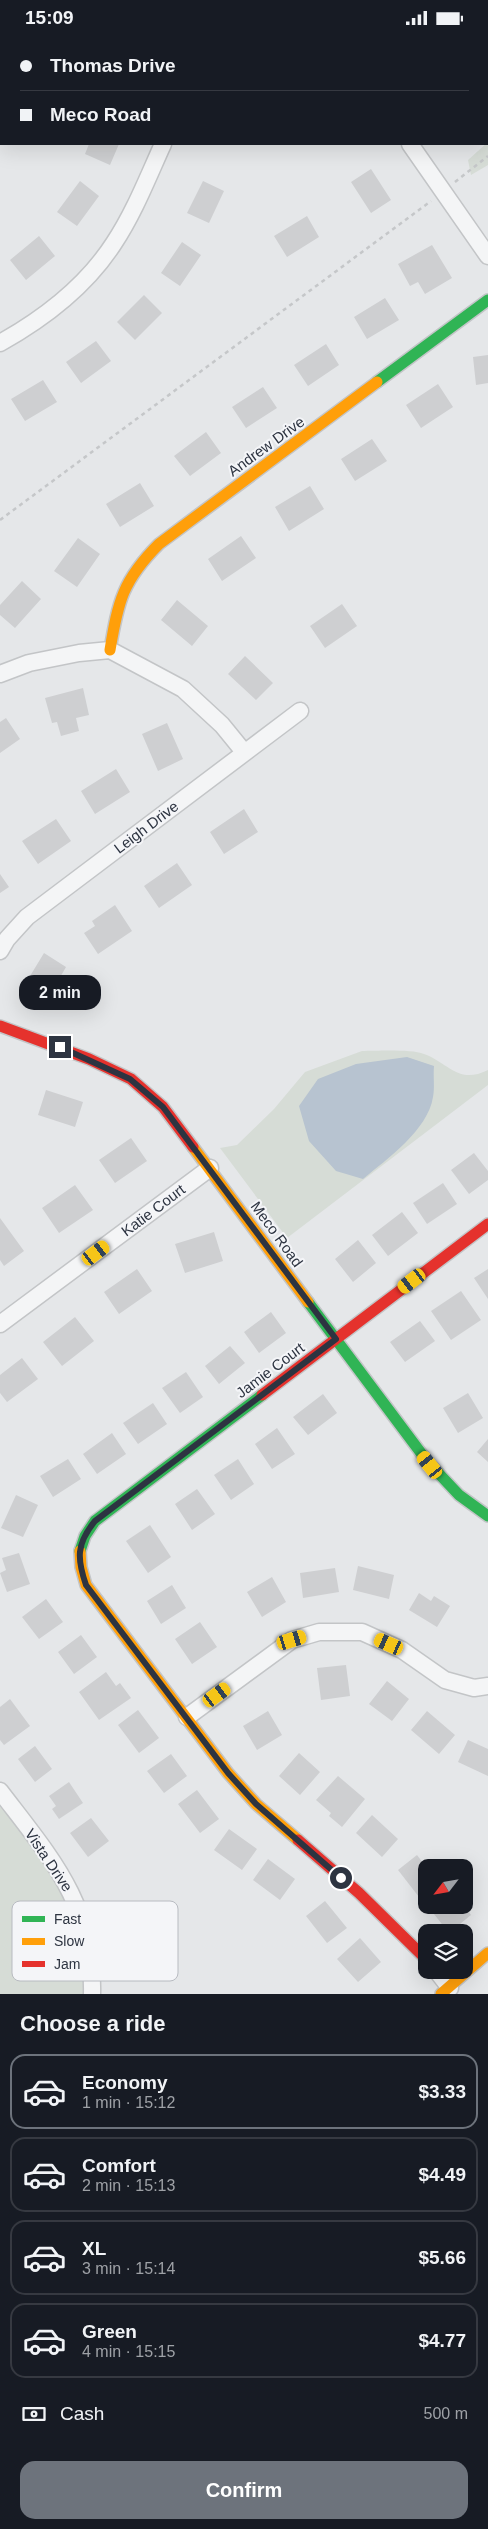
<!DOCTYPE html>
<meta charset="utf-8">
<style>
body{margin:0;font-family:Arial,sans-serif;background:#20242c;color:#f1f3f6;height:100vh;display:flex;flex-direction:column;font-size:19px;white-space:nowrap}
*{box-sizing:border-box;margin:0}
p{font-size:16px;color:#9ea1a6}
.icon{flex:none;width:28px;height:28px;fill:none;stroke:currentColor;stroke-width:2;stroke-linecap:round;stroke-linejoin:round}
.map{position:relative;height:1959px;overflow:hidden}
.side{display:flex;flex-direction:column;background:#171b24;flex:1}
.side>*{flex:none}
.banner{position:absolute;left:0px;top:0px;width:489px;height:110px;box-shadow:0 5px 20px #0002;display:grid;align-content:center;height:110px;padding:0 20px;background:#171b24}
.needle{width:32px;rotate:239deg}
.tools{position:absolute;left:418px;top:1824px;display:grid;gap:10px}
.tools a{display:grid;place-items:center;width:55px;height:55px;border-radius:10px;background:#171b24;box-shadow:0 5px 20px #0002;font-size:25px}
.end{position:absolute;width:22px;height:22px;margin:-11px;border:6px solid #2d3441;background:#fff;box-shadow:0 0 0 2px #fff}
.from{border-radius:50%}
.bubble{position:absolute;height:35px;border-radius:15px;background:#171b24;box-shadow:0 5px 20px #0002;font-size:16px;font-weight:700;line-height:35px;text-align:center}
.car{position:absolute;width:15px;height:30px;margin:-15px -8px;border-radius:6px;box-shadow:0 0 4px 1px #0007;background:linear-gradient(#f5c518 24%,#345 0 40%,#f5c518 0 76%,#345 0 86%,#f5c518 0)}
.banner b{display:flex;align-items:center;gap:18px;height:48px;font-size:19px}
.banner b+b{border-top:1px solid #363941}
.banner i{width:12px;height:12px;background:#f1f3f6}
ul{padding:0;list-style:none}
li{display:flex;align-items:center;gap:15px;height:75px;margin:0 10px 8px;padding:0 10px;border:2px solid #363941;border-radius:15px}
li div{flex:1}
li b{display:block;font-size:19px}
li em{font-style:normal;font-weight:700}
li.current{border-color:#6d737c}
li>.icon{width:45px;height:45px;stroke-width:1.5}
h2{padding:0 20px;font-size:22px;line-height:60px}
.pay{display:flex;align-items:center;gap:12px;height:55px;padding:0 20px;font-size:19px}
.pay p{margin-inline-start:auto}
.cta{display:flex;gap:10px;margin-top:auto;padding:10px 20px}
.cta a{flex:1;height:58px;border-radius:15px;background:#6d737c;color:#fff;font-size:20px;font-weight:700;line-height:58px;text-align:center}
.status{display:flex;justify-content:space-between;align-items:center;height:35px;padding:0 25px;background:#171b24;direction:ltr}
.status svg{height:14px;fill:currentColor}
.map>svg:first-child{display:block}
.green{fill:#d6dcd6}
.water{fill:#b7c3d0}
.building{fill:#cecfd1}
.lines{fill:none;stroke-linecap:round;stroke-linejoin:round}
.street-casing{stroke:#c3c5c7;stroke-width:19}
.fast-casing{stroke:#c3c5c7;stroke-width:14}
.slow-casing{stroke:#c3c5c7;stroke-width:14}
.jam-casing{stroke:#c3c5c7;stroke-width:14}
.path{stroke:#c5c7c9;stroke-width:2.5;stroke-dasharray:4 4;stroke-linecap:butt}
.street{stroke:#f4f5f6;stroke-width:16}
.fast{stroke:#30b455;stroke-width:11}
.slow{stroke:#ff9f0a;stroke-width:11}
.jam{stroke:#e5322d;stroke-width:11}
.route{stroke:#2d3441;stroke-width:6}
.labels{text-anchor:middle;dominant-baseline:central;stroke-width:4;stroke-linejoin:round;paint-order:stroke}
.street-label{font-size:15px;fill:#2d3441;stroke:#f4f5f8}
.key{fill:#f4f5f8;stroke:#b8bbc1;stroke-width:1}
.key-label{font-size:14px;fill:#2d3441}
</style>
<div class="status"><b>15:09</b><svg viewBox="0 0 49 12"><path d="M0 12V9h3v3zM5 12V6h3v6zM10 12V3h3v9zM15 12V0h3v12zM26 1h20v11H26zM47 4h2v5h-2z"/></svg></div>
<div class="map">
<svg width="488" height="1959" viewBox="0 0 488 1959">
<rect width="100%" height="100%" fill="#e5e7e9"/>
<path class="green" d="M488,107v23l-17,10 -3,-15z
M362,1016c15,0 49,-2 62,3 25,9 34,31 64,16v15l-201,153 -67,-90 17,-3 37,-36 31,-37z
M0,1756l75,108 17,95h-92z"/>
<path class="water" d="M407,1022l27,9c-1,10 1,22 -1,31 -5,33 -46,62 -70,82l-27,-8 -27,-30 -10,-35 19,-27 38,-15z"/>
<path class="building" d="M89,109h30l-9,21 -25,-11z
M371,134l20,31 -20,13 -20,-31z
M80,146l19,15 -22,30 -20,-14z
M203,146l21,10 -15,32 -22,-10z
M307,181l12,21 -32,20 -13,-21z
M39,201l16,20 -29,24 -16,-20z
M182,207l19,13 -21,31 -19,-13z
M432,210l20,33 -27,16 -7,-12 -8,4 -12,-22z
M144,260l18,18 -27,27 -18,-18z
M385,263l14,22 -32,19 -13,-22z
M96,306l15,20 -30,22 -15,-21z
M326,309l13,21 -31,21 -14,-21z
M488,320v28l-12,2 -3,-28z
M43,345l14,22 -32,19 -14,-22z
M438,349l15,23 -32,21 -15,-23z
M263,352l14,21 -31,20 -14,-21z
M206,397l15,21 -31,23 -16,-20z
M372,404l15,22 -32,20 -14,-22z
M140,448l14,23 -34,21 -14,-23z
M310,451l14,23 -35,22 -14,-24z
M241,501l15,22 -34,23 -14,-22z
M78,503l22,16 -23,33 -23,-16z
M22,546l19,18 -26,29 -15,-13v-10z
M177,565l31,26 -16,20 -31,-26z
M342,569l15,22 -32,22 -15,-22z
M245,621l28,27 -17,17 -28,-26z
M83,653l6,27 -13,3 3,13 -18,5 -4,-14 -5,1 -7,-25z
M6,683l14,21 -20,14v-31z
M167,688l16,36 -25,12 -16,-37z
M116,734l14,23 -35,22 -14,-23z
M244,774l14,23 -34,22 -14,-22z
M56,784l15,22 -33,23 -16,-23z
M177,828l15,22 -33,23 -15,-22z
M0,839l9,13 -9,6z
M115,870l17,26 -34,23 -14,-21 11,-7 -3,-5z
M44,918l22,14 -19,33 -23,-14z
M46,1055l37,12 -8,25 -37,-12z
M131,1103l16,23 -32,22 -16,-23z
M474,1118l14,18v9l-19,14 -18,-24z
M443,1148l14,21 -30,20 -14,-21z
M75,1150l18,25 -34,23 -17,-25z
M402,1177l16,21 -30,23 -16,-21z
M0,1183l24,33 -20,15 -4,-6z
M214,1197l9,29 -38,12 -10,-29z
M358,1205l18,23 -23,19 -18,-23z
M137,1234l15,22 -33,23 -15,-22z
M488,1234v30l-14,-21z
M461,1256l20,29 -30,20 -20,-29z
M271,1277l15,21 -27,20 -15,-21z
M75,1282l19,24 -32,25 -19,-24z
M420,1286l15,20 -30,21 -15,-20z
M230,1311l15,17 -26,21 -14,-18z
M22,1323l16,21 -31,23 -7,-9v-18z
M186,1337l17,25 -23,16 -18,-25z
M468,1358l15,25 -25,15 -15,-25z
M323,1359l14,19 -29,22 -15,-18z
M153,1368l14,21 -29,20 -15,-21z
M277,1393l18,26 -23,15 -17,-25z
M112,1398l14,21 -29,20 -14,-20z
M488,1404v23l-11,-10z
M68,1424l13,20 -28,18 -13,-21z
M238,1424l16,25 -23,16 -17,-25z
M197,1454l18,25 -23,16 -17,-26z
M16,1460l22,10 -15,32 -22,-9z
M150,1490l21,32 -23,16 -22,-32z
M19,1518l11,31 -23,8 -7,-19 6,-3 -4,-12z
M358,1531l36,9 -5,24 -36,-9z
M335,1533l4,24 -36,6 -3,-25z
M272,1542l14,25 -24,15 -15,-25z
M172,1550l14,23 -25,16 -14,-23z
M419,1558l12,8 3,-5 16,10 -13,21 -28,-17z
M46,1564l17,23 -24,17 -17,-22z
M200,1587l17,25 -25,17 -17,-25z
M81,1600l16,22 -23,17 -16,-22z
M346,1630l4,31 -29,4 -4,-32z
M106,1637l10,14 4,-3 11,15 -32,22 -20,-28z
M387,1646l22,18 -17,22 -23,-17z
M10,1664l20,27 -26,19 -4,-5v-33z
M138,1675l21,28 -20,15 -21,-28z
M268,1676l14,24 -25,15 -14,-24z
M427,1676l28,24 -16,19 -28,-24z
M468,1705l20,9v27l-30,-14z
M35,1711l17,23 -17,13 -17,-23z
M299,1718l21,19 -20,23 -21,-19z
M171,1719l16,22 -23,17 -17,-22z
M338,1741l27,23 -23,28 -13,-11 2,-3 -15,-13z
M69,1747l14,21 -24,16 -7,-10 4,-3 -7,-10z
M197,1755l22,29 -19,14 -22,-29z
M372,1780l26,24 -16,18 -26,-24z
M91,1783l18,23 -21,16 -18,-24z
M229,1794l28,20 -15,21 -28,-20z
M417,1820l9,12v24l-7,6 -21,-27z
M268,1824l27,20 -15,21 -27,-20z
M325,1866l22,27 -20,15 -21,-27z
M435,1870h29l7,10 -22,18 -19,-24z
M360,1903l21,24 -23,20 -21,-23z"/>
<g class="lines">
<g class="street-casing">
<path id="street" d="M348,0l1,1
M212,1v-1
M410,109l78,112
M0,308c43,-24 87,-58 114,-100 20,-30 34,-66 49,-99
M0,639l29,-11 50,-10 31,-3 73,39 39,36 22,27
M0,916l7,-12 20,-22 273,-206
M0,1289l210,-156
M187,1682l105,-77 27,-8h43l40,18 43,30 29,8 14,-2
M0,1756c51,67 94,113 92,203
M436,1935l14,18"/>
</g>
<g class="fast-casing">
<path id="fast" d="M377,347l111,-82
M308,1267l119,159 32,34 29,21
M80,1516l5,-15 10,-15 167,-126"/>
</g>
<g class="slow-casing">
<path id="slow" d="M110,615c8,-49 13,-70 49,-106l218,-162
M193,1112l115,155
M80,1516l1,16 5,18 142,188 28,31 42,36
M441,1959l47,-41"/>
</g>
<g class="jam-casing">
<path id="jam" d="M0,991l89,33 42,20 32,28 30,40
M262,1360l226,-171
M298,1805l61,53 67,66"/>
</g>
<path class="path" d="M455,147l33,-26
M0,485l431,-319"/>
<use href="#street" class="street"/>
<use href="#fast" class="fast"/>
<use href="#slow" class="slow"/>
<use href="#jam" class="jam"/>
</g>
<g class="lines">
<path class="route" d="M60,1012l70,32 33,28 173,232 -241,182c-19,23 -18,38 -9,64l142,188 28,31 85,74"/>
</g>
<g class="labels">
<g class="street-label">
<text transform="translate(266 411) rotate(-36)">Andrew Drive</text>
<text transform="translate(146 792) rotate(-37)">Leigh Drive</text>
<text transform="translate(153 1175) rotate(-37)">Katie Court</text>
<text transform="translate(277 1199) rotate(54)">Meco Road</text>
<text transform="translate(270 1335) rotate(-37)">Jamie Court</text>
<text transform="translate(49 1825) rotate(56)">Vista Drive</text>
</g>
</g>
<rect x="12" y="1866" width="166" height="80" rx="8" class="key"/>
<rect x="22" y="1881" width="23" height="6" fill="#30b455"/>
<rect x="22" y="1903" width="23" height="7" fill="#ff9f0a"/>
<rect x="22" y="1926" width="23" height="6" fill="#e5322d"/>
<g class="key-label">
<text x="54" y="1889">Fast</text>
<text x="54" y="1911">Slow</text>
<text x="54" y="1934">Jam</text>
</g>
</svg>
<div class="tools">
<a><svg class="needle" viewBox="-14 -14 28 28"><path d="M0-13l5 13h-10z" fill="#e53935"/><path d="M0 13l5-13h-10z" fill="#9ea1a6"/></svg></a>
<a><svg class="icon" aria-label="layers" viewBox="0 0 24 24"><path d="M12 4l9 5-9 5-9-5zM3 14l9 5 9-5"/></svg></a>
</div>
<i class="end from" style="left:341px;top:1843px"></i>
<i class="end" style="left:60px;top:1012px"></i>
<div class="bubble" style="left:19px;top:940px;width:82px">2 min</div>
<i class="car" style="left:96px;top:1218px;rotate:53deg"></i>
<i class="car" style="left:412px;top:1246px;rotate:233deg"></i>
<i class="car" style="left:430px;top:1430px;rotate:321deg"></i>
<i class="car" style="left:292px;top:1605px;rotate:73deg"></i>
<i class="car" style="left:389px;top:1609px;rotate:294deg"></i>
<i class="car" style="left:217px;top:1660px;rotate:54deg"></i>
<div class="banner">
<b><i class="from"></i>Thomas Drive</b>
<b><i></i>Meco Road</b>
</div>
</div>
<section class="side">
<h2>Choose a ride</h2>
<ul>
<li class="current"><svg class="icon" aria-label="car" viewBox="0 0 24 24"><path d="M5 17H2v-5l4-1 3-4h7l3 4 3 1v5h-3M9 17h6M6 11h13"/><circle cx="7" cy="17" r="2"/><circle cx="17" cy="17" r="2"/></svg><div><b>Economy</b><p>1 min · 15:12</p></div><em>$3.33</em></li>
<li><svg class="icon" aria-label="car" viewBox="0 0 24 24"><path d="M5 17H2v-5l4-1 3-4h7l3 4 3 1v5h-3M9 17h6M6 11h13"/><circle cx="7" cy="17" r="2"/><circle cx="17" cy="17" r="2"/></svg><div><b>Comfort</b><p>2 min · 15:13</p></div><em>$4.49</em></li>
<li><svg class="icon" aria-label="car" viewBox="0 0 24 24"><path d="M5 17H2v-5l4-1 3-4h7l3 4 3 1v5h-3M9 17h6M6 11h13"/><circle cx="7" cy="17" r="2"/><circle cx="17" cy="17" r="2"/></svg><div><b>XL</b><p>3 min · 15:14</p></div><em>$5.66</em></li>
<li><svg class="icon" aria-label="car" viewBox="0 0 24 24"><path d="M5 17H2v-5l4-1 3-4h7l3 4 3 1v5h-3M9 17h6M6 11h13"/><circle cx="7" cy="17" r="2"/><circle cx="17" cy="17" r="2"/></svg><div><b>Green</b><p>4 min · 15:15</p></div><em>$4.77</em></li>
</ul>
<div class="pay"><svg class="icon" aria-label="cash" viewBox="0 0 24 24"><path d="M3 7h18v10H3z"/><circle cx="12" cy="12" r="2"/></svg>Cash<p>500 m</p></div>
<div class="cta"><a>Confirm</a></div>
</section>
